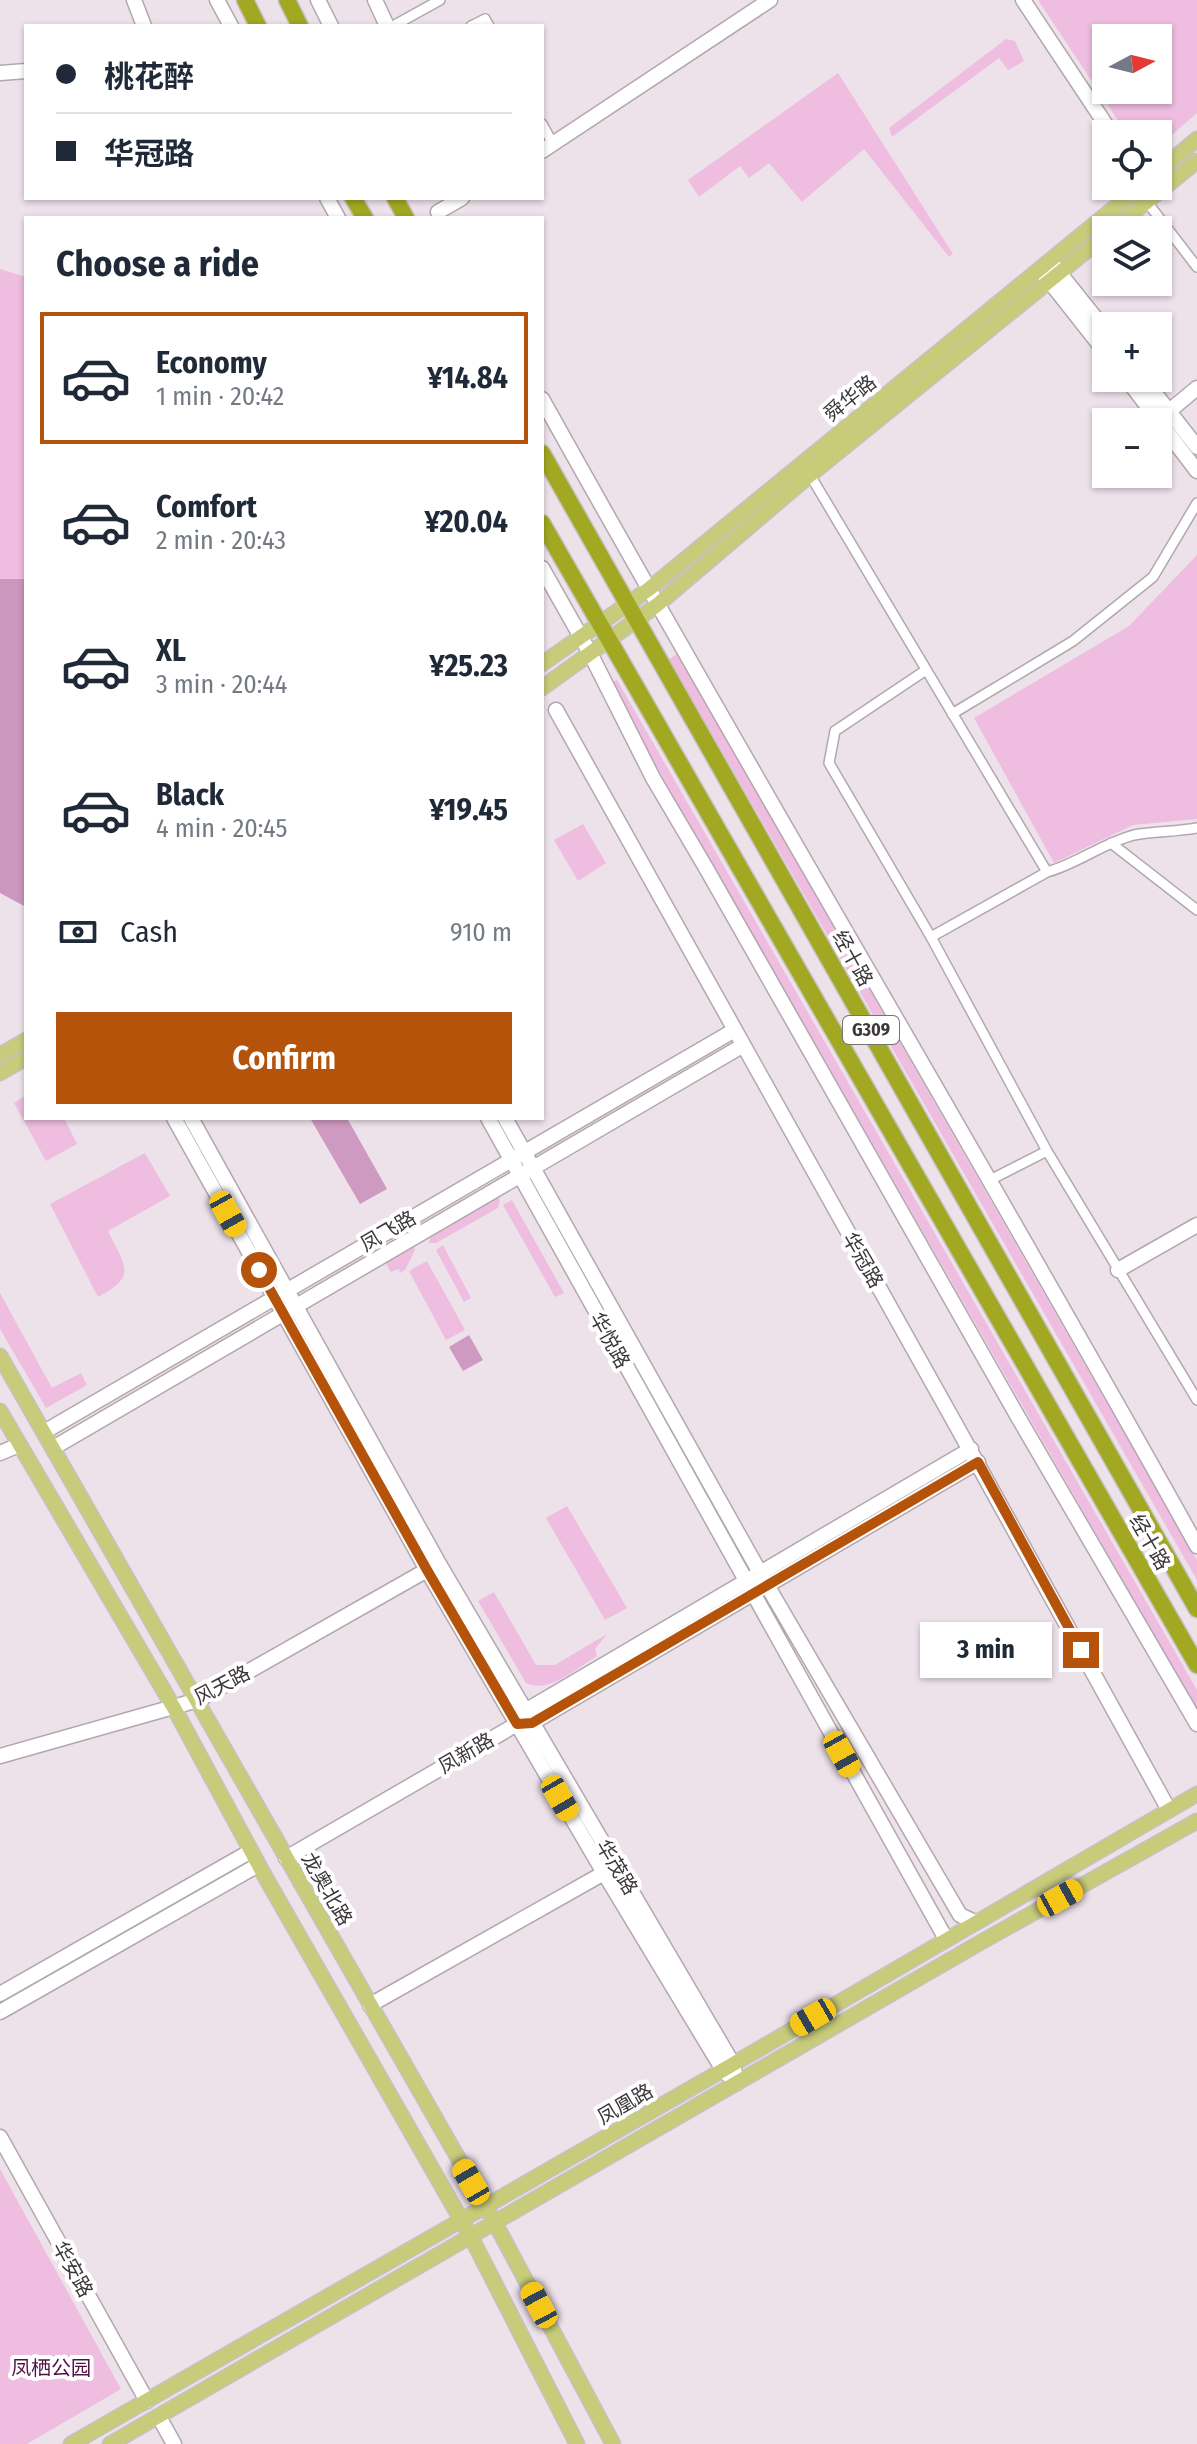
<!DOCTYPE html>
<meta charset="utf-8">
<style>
body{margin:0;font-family:"Fira Sans Condensed","Noto Sans SC",sans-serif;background:#f2f2f3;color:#1f2937;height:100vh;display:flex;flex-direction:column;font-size:30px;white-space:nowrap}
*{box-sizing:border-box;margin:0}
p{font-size:26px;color:#747a83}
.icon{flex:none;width:44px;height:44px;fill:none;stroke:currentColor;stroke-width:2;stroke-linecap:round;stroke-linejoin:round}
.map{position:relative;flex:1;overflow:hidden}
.details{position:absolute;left:24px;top:216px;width:520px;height:904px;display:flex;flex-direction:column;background:#fff;border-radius:0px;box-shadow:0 2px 6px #0004}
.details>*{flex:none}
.hud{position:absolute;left:24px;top:24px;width:520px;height:176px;border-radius:0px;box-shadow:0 2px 6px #0004;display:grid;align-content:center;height:176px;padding:0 32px;background:#fff}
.needle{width:52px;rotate:83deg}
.controls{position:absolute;left:1092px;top:24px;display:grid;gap:16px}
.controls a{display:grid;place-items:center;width:80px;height:80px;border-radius:0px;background:#fff;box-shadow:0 2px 6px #0004;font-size:40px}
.end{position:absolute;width:36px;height:36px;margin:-18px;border:10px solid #b45309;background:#fff;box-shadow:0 0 0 4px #fff}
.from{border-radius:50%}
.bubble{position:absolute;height:56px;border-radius:0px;background:#fff;box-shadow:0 2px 6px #0004;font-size:26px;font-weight:700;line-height:56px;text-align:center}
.car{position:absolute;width:24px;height:48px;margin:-24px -12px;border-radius:10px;box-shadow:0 0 6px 2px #0007;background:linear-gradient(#f5c518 24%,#345 0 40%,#f5c518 0 76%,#345 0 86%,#f5c518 0)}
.hud b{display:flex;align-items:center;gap:28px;height:76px;font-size:30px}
.hud b+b{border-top:2px solid #e0e1e3}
.hud i{width:20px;height:20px;background:#1f2937}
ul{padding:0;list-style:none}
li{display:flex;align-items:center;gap:24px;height:132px;margin:0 16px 12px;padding:0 16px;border:4px solid transparent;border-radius:0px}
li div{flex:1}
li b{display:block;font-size:30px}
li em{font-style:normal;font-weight:700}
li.selected{border-color:#b45309}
li>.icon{width:72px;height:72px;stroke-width:1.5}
h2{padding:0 32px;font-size:36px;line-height:96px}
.pay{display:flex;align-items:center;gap:20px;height:88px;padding:0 32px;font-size:30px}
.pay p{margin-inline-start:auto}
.action{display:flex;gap:16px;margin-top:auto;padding:16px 32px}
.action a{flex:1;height:92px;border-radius:0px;background:#b45309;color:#fff;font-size:32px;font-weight:700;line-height:92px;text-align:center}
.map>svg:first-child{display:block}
.green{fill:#eebde0;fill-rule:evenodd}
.forest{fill:#cc97be}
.water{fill:#cf9ac1}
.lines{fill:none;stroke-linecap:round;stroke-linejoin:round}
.street-casing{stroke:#b3a7af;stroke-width:12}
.secondary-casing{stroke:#b3a7af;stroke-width:17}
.primary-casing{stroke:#c4c3c4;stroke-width:17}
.highway-casing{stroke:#c4c3c4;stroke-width:19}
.street{stroke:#fff;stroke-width:9}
.secondary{stroke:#fff;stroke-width:14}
.primary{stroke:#c7cb7a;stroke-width:14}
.highway{stroke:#a2a821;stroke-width:16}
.route{stroke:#b45309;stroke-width:10}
.labels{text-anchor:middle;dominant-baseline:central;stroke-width:8;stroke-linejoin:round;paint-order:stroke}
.shield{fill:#fff;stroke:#767375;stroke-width:2}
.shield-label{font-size:18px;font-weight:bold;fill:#3c373a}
.street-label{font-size:20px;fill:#3c373a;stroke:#fff}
.park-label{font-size:20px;fill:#501144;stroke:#fff}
</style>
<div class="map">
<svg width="1197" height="2444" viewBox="0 0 1197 2444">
<rect width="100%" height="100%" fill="#eee2ea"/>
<path class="green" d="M1038,0h159v113l-39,34v-13h-31zM1106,38h52v52h-52z
M1006,39l9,2 9,20 -16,9 -9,-12 -107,79 -3,-9z
M838,73l115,181 -4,3 -85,-108 -62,53 -33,-39 -20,15 -9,-12 -41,31 -11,-17z
M0,269l26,8v302h-26z
M1197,555v264l-64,6 -79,38 -80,-145 155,-92z
M677,654l520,906v20l-528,-921z
M617,680l580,1010v20l-588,-1026z
M583,824l23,39 -28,18 -24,-41z
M26,1095v23h38l13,26 -31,17 -32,-58z
M145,1153l25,43 -62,35c16,34 31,45 -10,66l-48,-93z
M496,1198l4,1 -2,9 -62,35h-7l2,-8z
M512,1200l52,93 -9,4 -52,-92z
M443,1245l28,53 -7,4 -28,-52z
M413,1246l2,4 -10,20 -5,3 -1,-4 -8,3 -6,-10z
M427,1261l38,69 -19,10 -37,-69z
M0,1293l52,95 29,-15 6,12 -41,23 -46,-79z
M567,1506l60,102 -22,12 -59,-102z
M494,1592l42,73h19l52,-31 -12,15 2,7c-20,12 -48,38 -71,27l-48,-82z
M0,2169l121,220 -94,55h-27z"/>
<path class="forest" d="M0,579h26v328l-26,-14z"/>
<path class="water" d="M310,1118h37l40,71 -27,15z
M469,1335l14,25 -20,11 -14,-24z"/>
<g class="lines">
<g class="street-casing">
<path id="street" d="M393,26l47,-26
M471,26l14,-7 4,7
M542,124l11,20
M1147,202l50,65
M810,475l237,397c30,-8 56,-29 87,-37 20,-4 42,-3 63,-7
M926,670l-91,61 -6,32 102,174 116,214 150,249
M952,714l121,-73 80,-64 44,-74
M1111,843l86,67
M931,937l116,-65
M990,1180l57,-29"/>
</g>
<g class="secondary-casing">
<path id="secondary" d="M134,0l10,26
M217,0l14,26
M318,0l13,26
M375,0l12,26
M1023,0l89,134
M0,73l26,-2
M542,151l228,-151
M327,198l11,20
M438,212l24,-14
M1054,266l52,65
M1042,272l64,81
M1126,378l71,93
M1143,378l54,69
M542,399c214,385 441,762 655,1147
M1162,417l35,-29
M542,568l48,85 63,125 53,90 312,549 179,307
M556,710c205,367 411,732 613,1100
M174,1118l253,452 177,303 119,197 14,13
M191,1118l247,444 295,502 2,10
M488,1118l458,821
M505,1118l263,469 192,328 15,7
M1118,1270l79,-45
M44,1432l689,-401
M53,1448l689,-402
M0,1453l19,-8
M525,1724l7,-1 446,-261
M0,1756l198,-56 229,-130
M286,1858l231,-134 8,-13 446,-262
M0,1994l251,-143
M370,2005l234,-132
M0,2012l258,-147
M0,2137l147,264
M159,2417l15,27"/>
</g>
<g class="primary-casing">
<path id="primary" d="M1158,172l39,-33
M1112,230l85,-69
M542,664l107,-75 492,-403
M542,688l115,-83 153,-130 296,-240
M0,1055l26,-15
M0,1073l26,-15
M0,1356l494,865 119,223
M0,1411l174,297 89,165 208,364 106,207
M71,2444l652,-374 474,-276
M110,2444l873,-503 214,-120"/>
</g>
<g class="highway-casing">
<path id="highway" d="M245,0l13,26
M287,0l13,26
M353,198l12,20
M395,198l11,20
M542,453l655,1156
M542,523l655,1142"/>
</g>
<use href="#street" class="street"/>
<use href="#secondary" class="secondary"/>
<use href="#primary" class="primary"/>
<use href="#highway" class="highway"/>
</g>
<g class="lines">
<path class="route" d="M259,1270l168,300 90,154 15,-1 446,-261 103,188"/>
</g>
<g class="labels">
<rect class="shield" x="843" y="1016" width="56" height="28" rx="6"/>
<g class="shield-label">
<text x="871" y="1030">G309</text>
</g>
<g class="street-label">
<text transform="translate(850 398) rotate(-39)">舜华路</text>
<text transform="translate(853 958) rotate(61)">经十路</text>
<text transform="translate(388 1231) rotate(-30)">凤飞路</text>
<text transform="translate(863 1260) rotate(60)">华冠路</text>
<text transform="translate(610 1340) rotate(61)">华悦路</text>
<text transform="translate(1150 1542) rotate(60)">经十路</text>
<text transform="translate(222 1685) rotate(-28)">风天路</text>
<text transform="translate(466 1753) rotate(-30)">凤新路</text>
<text transform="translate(617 1867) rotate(59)">华茂路</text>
<text transform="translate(327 1889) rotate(60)">龙奥北路</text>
<text transform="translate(625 2104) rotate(-30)">凤凰路</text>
<text transform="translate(73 2269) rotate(61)">华安路</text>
</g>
<g class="park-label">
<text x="51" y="2368">凤栖公园</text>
</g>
</g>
</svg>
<div class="controls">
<a><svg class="needle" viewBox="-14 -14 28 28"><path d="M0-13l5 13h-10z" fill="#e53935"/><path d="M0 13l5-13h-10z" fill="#747a83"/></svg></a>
<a><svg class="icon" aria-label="locate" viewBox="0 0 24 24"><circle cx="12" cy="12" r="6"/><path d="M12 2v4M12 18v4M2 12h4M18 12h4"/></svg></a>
<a><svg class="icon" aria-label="layers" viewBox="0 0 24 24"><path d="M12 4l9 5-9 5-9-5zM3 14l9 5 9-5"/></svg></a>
<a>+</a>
<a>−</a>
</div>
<i class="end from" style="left:259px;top:1270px"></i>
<i class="end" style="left:1081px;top:1650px"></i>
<div class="bubble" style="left:920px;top:1622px;width:132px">3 min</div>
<i class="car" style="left:228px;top:1214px;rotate:151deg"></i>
<i class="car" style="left:842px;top:1754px;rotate:151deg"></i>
<i class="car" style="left:560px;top:1798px;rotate:150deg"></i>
<i class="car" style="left:1060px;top:1898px;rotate:61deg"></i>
<i class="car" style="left:813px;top:2017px;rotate:240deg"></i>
<i class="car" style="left:471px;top:2182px;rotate:330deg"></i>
<i class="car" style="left:539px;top:2305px;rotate:332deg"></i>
<div class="hud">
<b><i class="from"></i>桃花醉</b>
<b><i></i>华冠路</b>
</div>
<section class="details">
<h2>Choose a ride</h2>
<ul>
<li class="selected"><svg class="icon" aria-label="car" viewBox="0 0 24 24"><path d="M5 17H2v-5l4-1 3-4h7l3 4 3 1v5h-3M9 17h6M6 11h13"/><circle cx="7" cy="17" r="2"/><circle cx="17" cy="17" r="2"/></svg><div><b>Economy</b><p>1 min · 20:42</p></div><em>¥14.84</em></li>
<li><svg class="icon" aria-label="car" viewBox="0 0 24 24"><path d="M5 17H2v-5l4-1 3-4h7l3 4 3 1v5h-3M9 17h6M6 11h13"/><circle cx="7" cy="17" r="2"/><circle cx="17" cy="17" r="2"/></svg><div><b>Comfort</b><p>2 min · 20:43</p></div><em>¥20.04</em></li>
<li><svg class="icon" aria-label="car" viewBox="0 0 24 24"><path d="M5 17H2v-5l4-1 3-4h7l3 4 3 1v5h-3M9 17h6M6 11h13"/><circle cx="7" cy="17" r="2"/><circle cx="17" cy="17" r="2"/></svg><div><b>XL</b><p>3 min · 20:44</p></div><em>¥25.23</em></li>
<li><svg class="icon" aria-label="car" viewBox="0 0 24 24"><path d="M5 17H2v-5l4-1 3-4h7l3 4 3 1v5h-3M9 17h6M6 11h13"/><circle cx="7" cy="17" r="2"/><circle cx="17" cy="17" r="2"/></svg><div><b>Black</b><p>4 min · 20:45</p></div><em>¥19.45</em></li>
</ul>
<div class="pay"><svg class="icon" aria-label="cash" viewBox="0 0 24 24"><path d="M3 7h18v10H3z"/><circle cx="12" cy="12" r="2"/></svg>Cash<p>910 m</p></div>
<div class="action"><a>Confirm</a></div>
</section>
</div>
